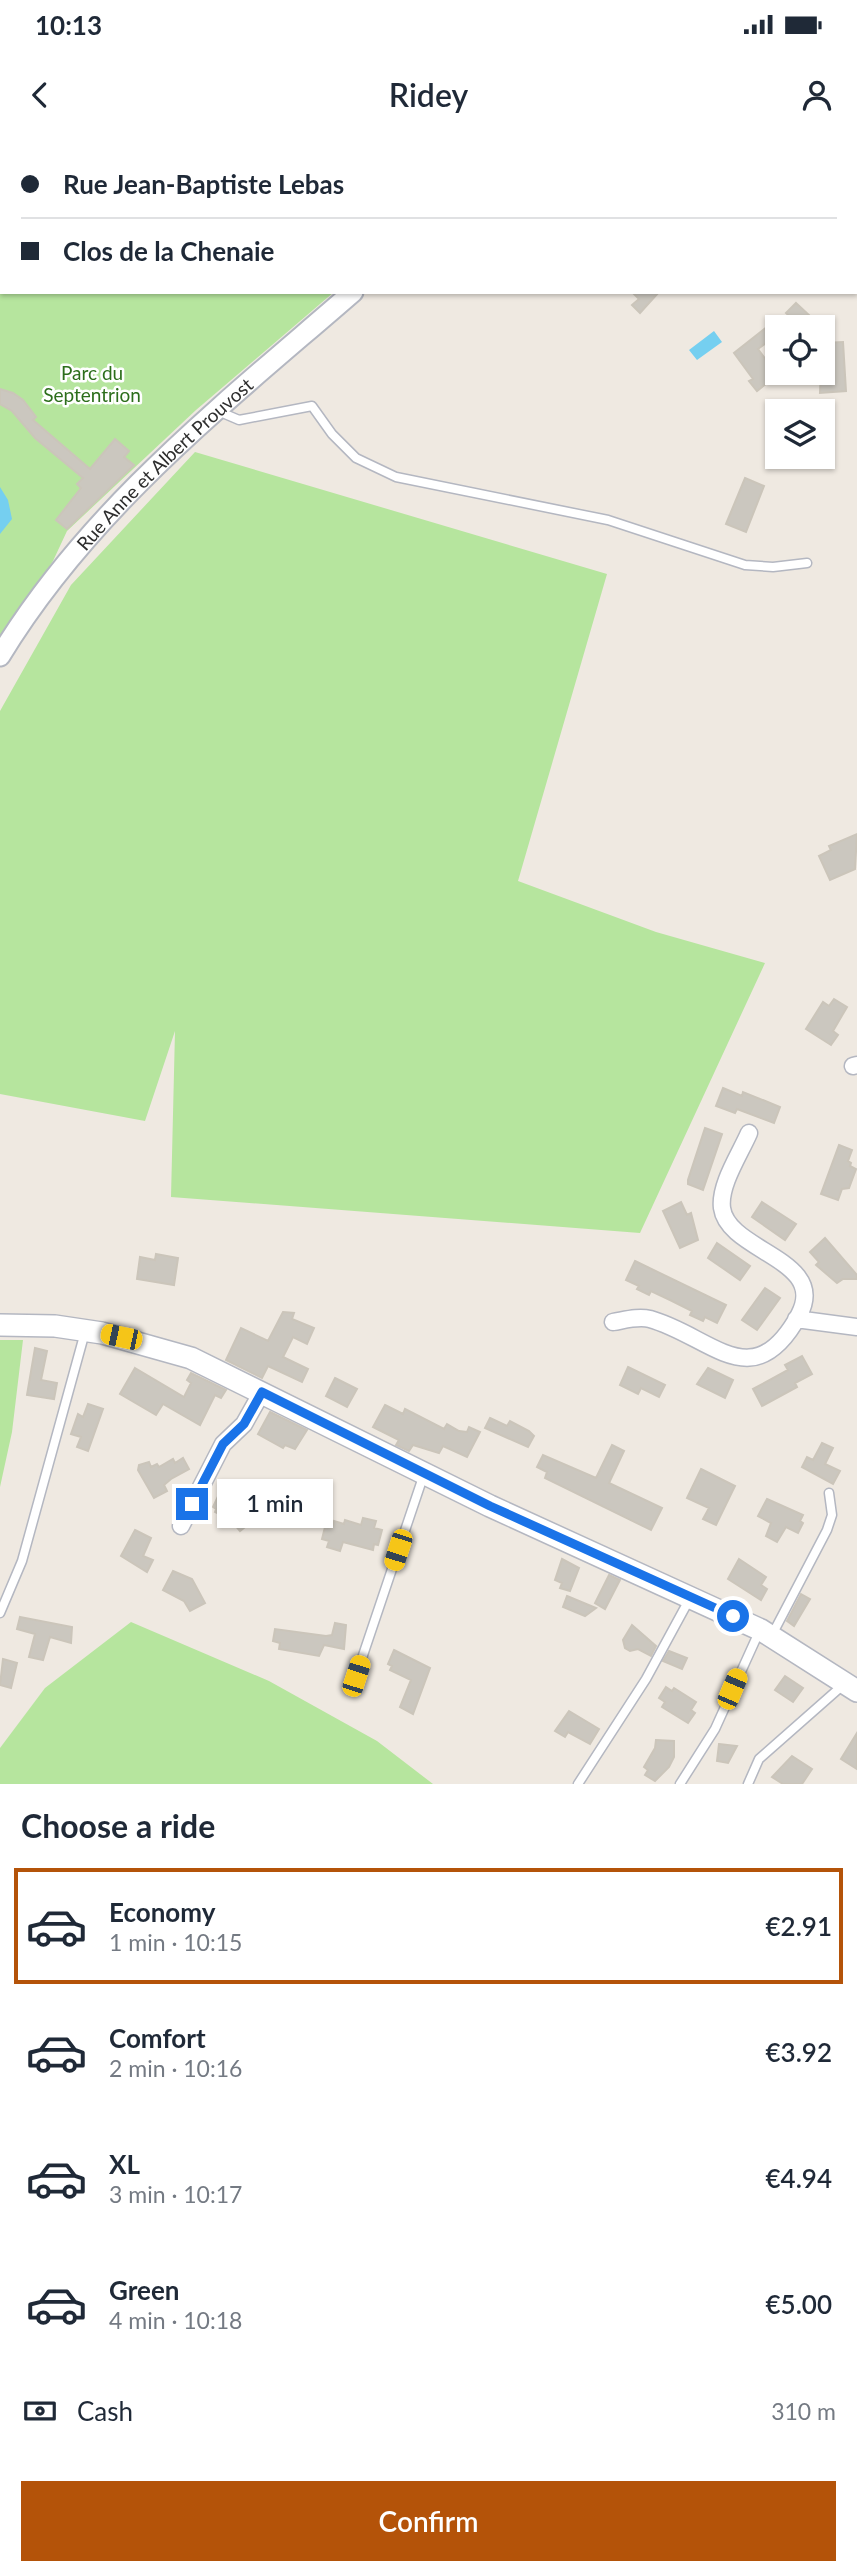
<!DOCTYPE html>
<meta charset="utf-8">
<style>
body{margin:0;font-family:Lato,sans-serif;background:#f2f2f3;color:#1f2937;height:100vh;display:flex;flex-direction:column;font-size:26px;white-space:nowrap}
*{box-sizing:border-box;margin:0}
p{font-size:23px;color:#747a83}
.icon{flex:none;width:38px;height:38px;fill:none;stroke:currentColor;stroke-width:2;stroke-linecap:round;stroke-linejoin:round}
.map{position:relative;height:1644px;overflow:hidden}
.sheet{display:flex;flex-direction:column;background:#fff;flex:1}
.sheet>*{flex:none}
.banner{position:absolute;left:0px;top:0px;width:858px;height:154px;box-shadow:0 2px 5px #0004;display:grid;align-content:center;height:154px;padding:0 21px;background:#fff}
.fabs{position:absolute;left:765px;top:175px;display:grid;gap:14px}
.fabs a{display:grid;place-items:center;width:70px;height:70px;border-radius:0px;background:#fff;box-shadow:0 2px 5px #0004;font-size:35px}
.end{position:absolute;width:32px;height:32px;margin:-16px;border:9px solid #1a73e8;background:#fff;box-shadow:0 0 0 4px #fff}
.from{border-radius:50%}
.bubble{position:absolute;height:49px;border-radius:0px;background:#fff;box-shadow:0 2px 5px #0004;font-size:23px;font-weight:600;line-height:49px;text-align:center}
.car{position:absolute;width:21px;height:42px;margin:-21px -10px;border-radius:9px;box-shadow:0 0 5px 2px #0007;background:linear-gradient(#f5c518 24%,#345 0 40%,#f5c518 0 76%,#345 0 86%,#f5c518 0)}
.banner b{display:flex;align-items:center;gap:24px;height:66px;font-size:26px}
.banner b+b{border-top:2px solid #e0e1e3}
.banner i{width:18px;height:18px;background:#1f2937}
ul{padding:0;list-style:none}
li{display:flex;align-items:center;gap:21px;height:116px;margin:0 14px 10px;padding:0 7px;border:4px solid transparent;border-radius:0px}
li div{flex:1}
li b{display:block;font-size:26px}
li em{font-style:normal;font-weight:600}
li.on{border-color:#b45309}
li>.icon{width:63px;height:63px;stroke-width:1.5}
h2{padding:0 21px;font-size:32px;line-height:84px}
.pay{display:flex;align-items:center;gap:18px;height:77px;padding:0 21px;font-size:26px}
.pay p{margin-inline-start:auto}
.action{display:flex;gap:14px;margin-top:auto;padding:14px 21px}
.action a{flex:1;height:80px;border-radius:0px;background:#b45309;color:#fff;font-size:28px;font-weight:600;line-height:80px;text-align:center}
.status{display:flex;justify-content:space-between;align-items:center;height:49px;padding:0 35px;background:#fff;direction:ltr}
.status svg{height:19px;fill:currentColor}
header{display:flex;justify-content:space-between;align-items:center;height:91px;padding:0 21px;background:#fff;font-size:32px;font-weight:600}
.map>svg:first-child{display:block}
.green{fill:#b6e59e}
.water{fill:#75cff0}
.building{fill:#cbc7bf;stroke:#cbc5ba;stroke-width:2}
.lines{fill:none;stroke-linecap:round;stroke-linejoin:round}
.service-casing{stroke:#b4b7c1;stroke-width:11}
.minor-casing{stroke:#b4b7c1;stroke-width:19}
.tertiary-casing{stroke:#b4b7c1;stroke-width:23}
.secondary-casing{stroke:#b4b7c1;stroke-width:24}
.service{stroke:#fff;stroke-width:8}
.minor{stroke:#fff;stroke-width:16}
.tertiary{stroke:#fff;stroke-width:19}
.secondary{stroke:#fff;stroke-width:21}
.route{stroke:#1a73e8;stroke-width:9}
.labels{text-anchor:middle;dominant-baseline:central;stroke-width:5;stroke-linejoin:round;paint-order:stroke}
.park-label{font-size:19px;fill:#2c6e1b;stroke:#fff}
.street-label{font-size:19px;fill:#2e2e2e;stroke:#fff}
</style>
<div class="status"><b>10:13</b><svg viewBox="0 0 49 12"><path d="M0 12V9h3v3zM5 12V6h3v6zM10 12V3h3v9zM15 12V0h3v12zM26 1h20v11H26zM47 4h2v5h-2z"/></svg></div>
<header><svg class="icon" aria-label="back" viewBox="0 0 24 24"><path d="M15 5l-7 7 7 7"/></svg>Ridey<svg class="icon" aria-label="person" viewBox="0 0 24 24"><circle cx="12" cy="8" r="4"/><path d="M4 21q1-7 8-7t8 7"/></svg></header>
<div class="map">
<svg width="857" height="1644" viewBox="0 0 857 1644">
<rect width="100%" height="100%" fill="#efe9e1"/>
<path class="green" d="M0,0h492l-490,2v150h332l-138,118 -129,121 -14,30 -53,82z
M195,312l412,122 -89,307 138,51 109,31 -125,270 -469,-36 4,-166 -30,90 -145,-27v-383l71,-126z
M0,1200h23l-11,92 -12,55z
M131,1482l138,59 108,60 56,43h-433v-36l45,-60z"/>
<path class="water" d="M714,191l8,11 -25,18 -8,-10z
M0,347l8,13 4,19 -12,15z"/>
<path class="building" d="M632,152h27l-19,21 -8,-8 7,-6z
M796,163l14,13 -10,10 -14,-13z
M772,183l5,12 -19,14 19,26 -20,16 -8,-10 4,-2 -19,-26z
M843,202l3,49 -26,2 2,-50z
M0,249l13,4 10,7 13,17 -3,3 57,49 25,-30 14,12 -5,6 10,8 -67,64 -11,-9 25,-32 -4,-4 6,-6 -48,-40 -23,-27 -12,-7z
M745,338l19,8 -18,46 -20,-8z
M857,694l-2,35 -25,11 -11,-24 12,-6 -2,-4z
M834,859l13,8 -14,24 5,4 -7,10 -25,-16 17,-27 6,4z
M723,948l19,8 1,-4 37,15 -6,16 -37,-14 -2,4 -19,-7z
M705,988l17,6 -19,56 -15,-6v-4z
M839,1005l13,5 -4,11 3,2 -1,3 6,3 -7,19 -7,1 -4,11 -17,-6z
M681,1062l6,13 4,-2 7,27 -18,8 -17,-37z
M762,1062l34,22 -11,16 -33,-23z
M825,1098l32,37v4h-14l-6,4 -21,-18 3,-3 -9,-10z
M717,1103l33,23 -10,14 -32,-22z
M156,1114l22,4 -4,27 -37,-6 3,-22 15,3z
M635,1121l91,44 -9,18 -12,-6 -2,4 -13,-6 2,-4 -22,-11 -19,-9 -2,4 -12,-6 2,-3 -13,-6z
M765,1148l15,10 -23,32 -15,-10z
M283,1172l11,1 -2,6 22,9 -7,16 -14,-7 -10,20 25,12 -6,13 -34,-16 -6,12 -36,-18 15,-32 27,13z
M35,1208l12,3 -6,29 16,3 -3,16 -27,-4z
M802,1216l10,18 -17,9 2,4 -35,19 -9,-17 35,-19 -3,-5z
M628,1227l37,18 -6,12 -18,-9 -3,6 -18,-9z
M135,1228l49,29 7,-14 -4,-3 4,-7 35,17 -5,8 -6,-3 -15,30 -37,-21 -7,11 -36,-21z
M708,1228l25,12 -8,18 -28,-14z
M335,1238l22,11 -10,18 -21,-11z
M88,1264l15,5 -15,42 -11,-4 4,-10 -10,-3 7,-20 5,3z
M385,1265l18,9 2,-5 39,20 3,-5 12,7 8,1 2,-5 11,5 -13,25 -24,-11 -4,7 -26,-8 -4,6 -13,-6 3,-5 -26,-13z
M270,1272l37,18 -12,19 -10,-4 -2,3 -25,-14z
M490,1278l17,8 3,-5 19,10 5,5 -6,11 -43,-19z
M822,1303l11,5 -8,16 15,7 -7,13 -31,-17 5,-10 6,3z
M612,1305l12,6 -15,32 53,25 -11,22 -106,-52 2,-6 -10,-5 6,-12 53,23z
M183,1318l6,11 -18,10 -7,6 3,6 -13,7 -16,-28 1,-5 10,-3 2,5 6,-3 2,3 14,-8 2,4z
M701,1329l34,17 -19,39 -13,-6 6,-11 -22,-10z
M222,1348l21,7 -2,2 11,5 -8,15 6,6 -10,8 -10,-12 -15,-7 1,-3 -3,-2z
M767,1359l36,16 -3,6 3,2 -5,10 -12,-6 -9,15 -11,-6 5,-13 -13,-7z
M363,1378l13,3 -2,7 8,2 -4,15 -4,-1 -1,6 -30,-8 -3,9 -13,-4 2,-6 -7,-2 3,-12 7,1 2,-7 10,3 1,-4 16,5z
M135,1390l16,8 -8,18 10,4 -6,12 -26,-16z
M562,1419l17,9 -9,23 -10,-3 2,-5 -7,-3z
M739,1419l27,18 -5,8 6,4 -6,11 -33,-21z
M173,1431l19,8 13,24 -15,8 -6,-10 -21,-11z
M609,1435l11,5 -15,29 -10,-6z
M801,1454l9,5 -16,27 -7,-5z
M567,1456l29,12 -11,8 -22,-9z
M20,1477l52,10 -1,16 -21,-6 -7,23 -14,-3 6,-23 -18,-5z
M335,1483l11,2 -2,24 -20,-4 -5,11 -40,-7 1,-6 -7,-2 2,-12 51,7 6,-1z
M632,1485l24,21 -5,10 -13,-7 -8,2 -5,-3 -2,-8z
M394,1510l36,18 -17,46 -13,-7 11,-27 -21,-10 2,-4 -4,-2z
M669,1511l18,7 -5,11 -19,-8z
M3,1519l14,4 -6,25 -11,-3z
M785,1536l18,12 -10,14 -18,-12z
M666,1547l6,4 2,-3 22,14 -5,8 4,3 -7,10 -26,-16 3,-5 -6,-4z
M569,1571l30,18 -9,15 -22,-12 -3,5 -10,-6z
M857,1593v36l-16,-10z
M656,1600l18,1v16l-5,10 -14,14 -10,-6 3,-5 -4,-3 11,-19z
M719,1604l18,2 -9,17 -11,-2z
M792,1616l20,13 -10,15h-19l-11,-7z"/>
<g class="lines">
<g class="service-casing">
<path id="service" d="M716,0l2,2
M218,271l21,9 73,-14 20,28 24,24 40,19 212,43 137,45 28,2 34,-4
M0,1473l22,-52 63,-229
M772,1495l55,-105 5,-15 -3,-22
M356,1536l68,-202
M578,1644l68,-105 43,-79
M680,1644l35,-55 44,-97
M748,1644l11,-25 84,-74"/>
</g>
<g class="minor-casing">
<path id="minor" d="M853,926l4,-1
M796,1179l61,8
M613,1182c12,-2 25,-6 37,-3 61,17 103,80 149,-4 30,-56 -71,-63 -77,-107 -3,-23 18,-54 27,-75
M181,1386l42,-82 21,-20 18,-32"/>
</g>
<g class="tertiary-casing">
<g id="tertiary">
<path d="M507,2l2,-2"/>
<path id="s1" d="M0,516c90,-148 224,-252 353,-364"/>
</g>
</g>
<g class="secondary-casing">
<path id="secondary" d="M0,1185l55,1 47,7 89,25 299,148 271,124 96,61"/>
</g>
<use href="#service" class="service"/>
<use href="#minor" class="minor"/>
<use href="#tertiary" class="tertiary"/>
<use href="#secondary" class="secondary"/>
</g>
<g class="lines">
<path class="route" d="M192,1364l31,-60 21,-20 18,-32 228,114 243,110"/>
</g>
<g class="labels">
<g class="park-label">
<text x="92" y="232">Parc du<tspan x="92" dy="22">Septentrion</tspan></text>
</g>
<g class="street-label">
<text stroke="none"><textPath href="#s1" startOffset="254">Rue Anne et Albert Prouvost</textPath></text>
</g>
</g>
</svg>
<div class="fabs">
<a><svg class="icon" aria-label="locate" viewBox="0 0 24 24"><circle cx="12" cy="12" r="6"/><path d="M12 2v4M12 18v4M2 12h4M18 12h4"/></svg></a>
<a><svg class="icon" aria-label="layers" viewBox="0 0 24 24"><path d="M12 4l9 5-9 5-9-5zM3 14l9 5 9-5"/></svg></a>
</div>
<i class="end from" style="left:733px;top:1476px"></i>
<i class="end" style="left:192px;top:1364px"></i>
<div class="bubble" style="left:217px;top:1339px;width:116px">1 min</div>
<i class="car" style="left:121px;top:1197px;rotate:282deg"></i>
<i class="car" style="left:398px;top:1410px;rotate:198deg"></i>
<i class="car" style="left:356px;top:1536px;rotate:18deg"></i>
<i class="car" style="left:732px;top:1549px;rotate:23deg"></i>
<div class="banner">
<b><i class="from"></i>Rue Jean-Baptiste Lebas</b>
<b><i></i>Clos de la Chenaie</b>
</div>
</div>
<section class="sheet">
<h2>Choose a ride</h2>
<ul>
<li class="on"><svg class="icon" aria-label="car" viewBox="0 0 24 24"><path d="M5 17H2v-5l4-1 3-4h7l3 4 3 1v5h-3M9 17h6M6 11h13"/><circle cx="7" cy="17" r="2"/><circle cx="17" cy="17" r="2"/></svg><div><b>Economy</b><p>1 min · 10:15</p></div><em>€2.91</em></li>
<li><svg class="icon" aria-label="car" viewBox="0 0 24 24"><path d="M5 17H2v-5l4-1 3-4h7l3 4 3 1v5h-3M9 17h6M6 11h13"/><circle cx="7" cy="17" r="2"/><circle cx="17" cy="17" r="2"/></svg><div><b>Comfort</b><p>2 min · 10:16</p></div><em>€3.92</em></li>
<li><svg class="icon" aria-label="car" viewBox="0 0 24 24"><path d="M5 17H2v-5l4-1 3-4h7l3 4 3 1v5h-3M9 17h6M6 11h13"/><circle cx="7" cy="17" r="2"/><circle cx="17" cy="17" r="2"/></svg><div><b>XL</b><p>3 min · 10:17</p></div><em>€4.94</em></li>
<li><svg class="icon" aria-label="car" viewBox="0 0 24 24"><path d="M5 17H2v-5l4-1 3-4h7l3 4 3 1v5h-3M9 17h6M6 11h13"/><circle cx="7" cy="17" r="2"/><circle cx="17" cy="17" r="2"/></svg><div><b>Green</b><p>4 min · 10:18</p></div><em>€5.00</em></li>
</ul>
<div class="pay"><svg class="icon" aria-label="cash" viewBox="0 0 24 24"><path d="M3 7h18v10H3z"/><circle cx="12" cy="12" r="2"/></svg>Cash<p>310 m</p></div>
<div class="action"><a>Confirm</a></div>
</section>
